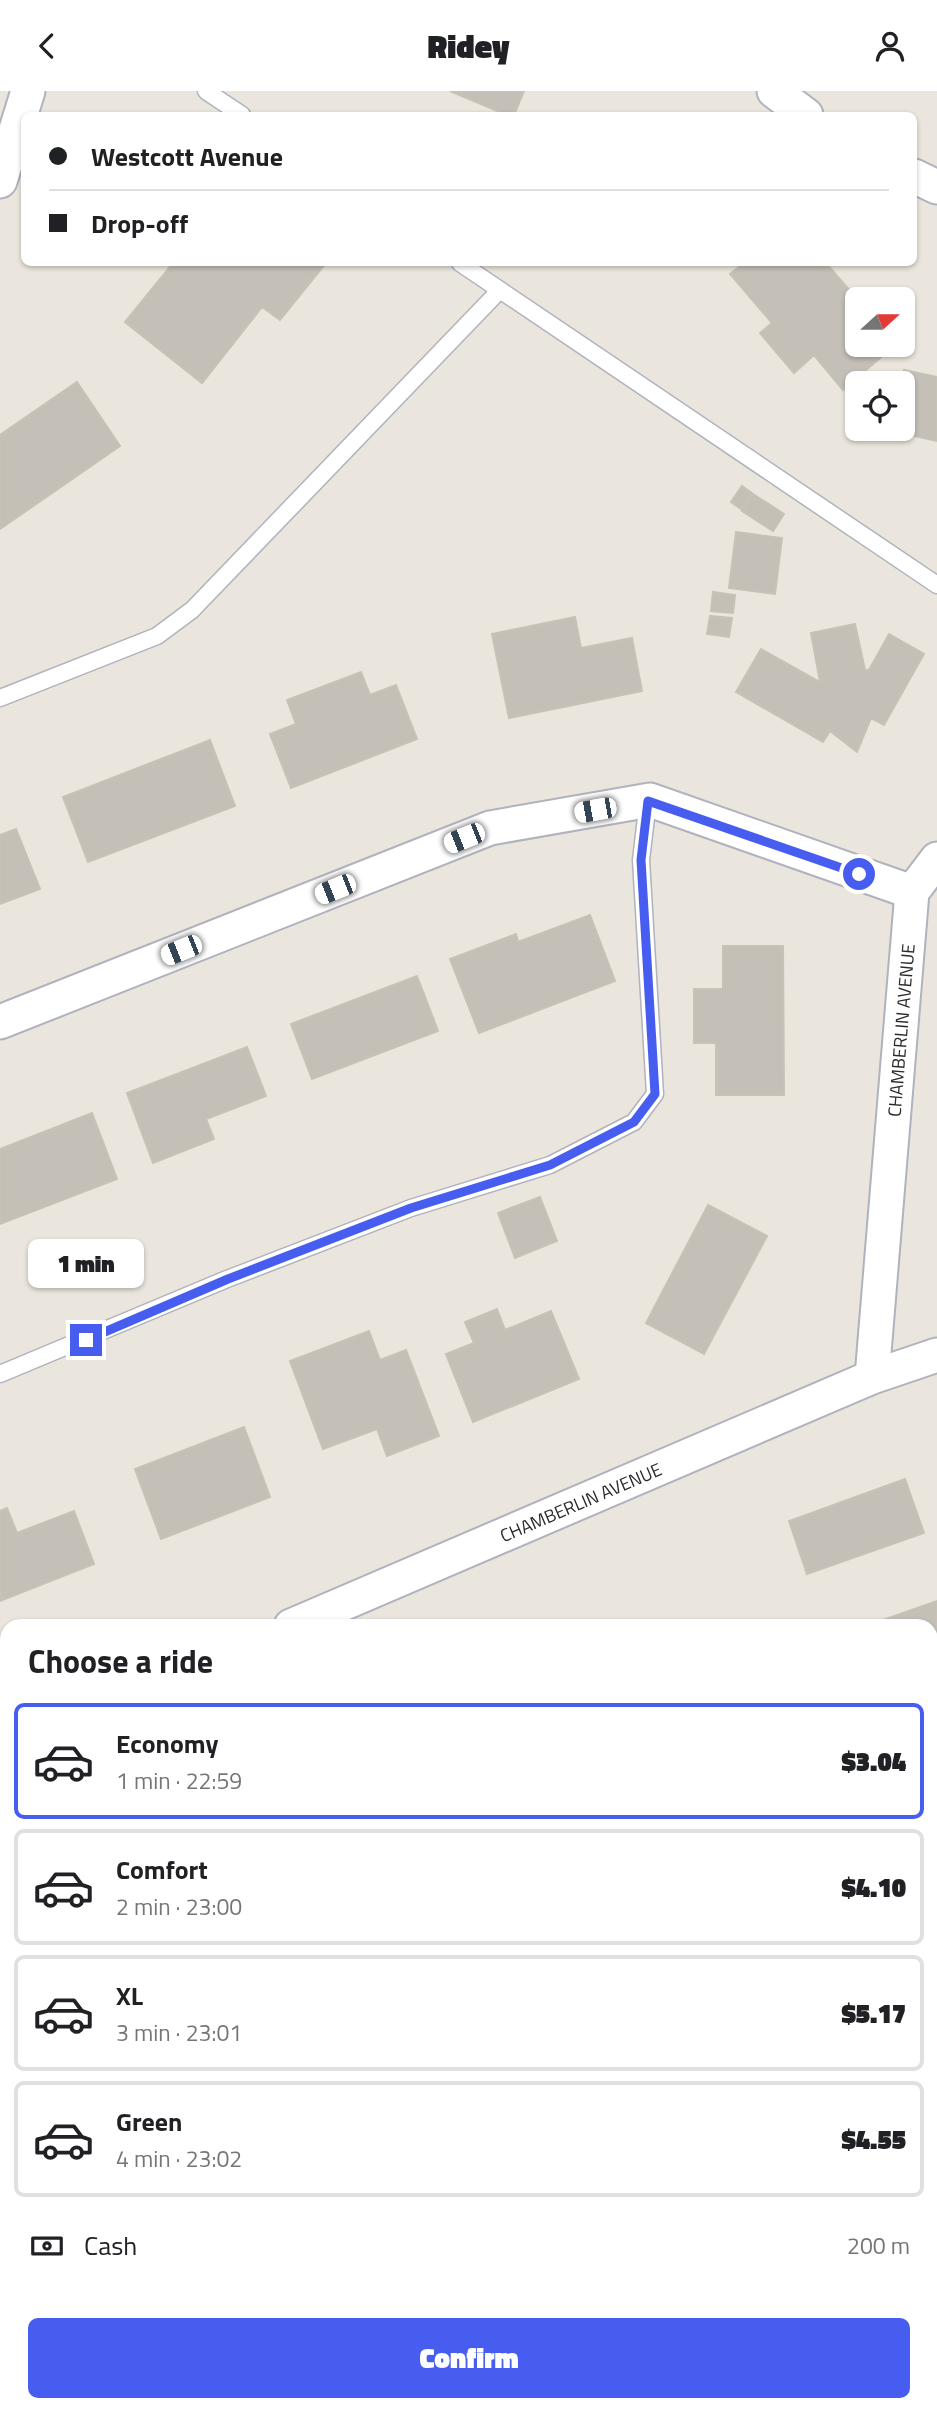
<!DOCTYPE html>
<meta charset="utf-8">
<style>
body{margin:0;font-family:"Titillium Web",sans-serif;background:#f6f6f6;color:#202124;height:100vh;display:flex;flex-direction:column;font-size:26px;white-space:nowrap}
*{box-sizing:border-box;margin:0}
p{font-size:23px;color:#757577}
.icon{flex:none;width:38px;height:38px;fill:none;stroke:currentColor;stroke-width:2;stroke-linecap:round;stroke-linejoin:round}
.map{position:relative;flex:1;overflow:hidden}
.panel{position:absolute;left:0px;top:1528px;width:938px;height:793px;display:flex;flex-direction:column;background:#fff;border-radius:21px 21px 0 0;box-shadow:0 2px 5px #0004}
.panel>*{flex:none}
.banner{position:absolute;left:21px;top:21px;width:896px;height:154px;border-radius:10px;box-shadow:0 2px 5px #0004;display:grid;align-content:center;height:154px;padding:0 28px;background:#fff}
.needle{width:46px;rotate:69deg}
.fabs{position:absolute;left:845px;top:196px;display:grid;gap:14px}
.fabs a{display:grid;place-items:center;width:70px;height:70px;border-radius:10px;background:#fff;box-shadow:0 2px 5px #0004;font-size:35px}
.end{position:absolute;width:32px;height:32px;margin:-16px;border:9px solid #465def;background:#fff;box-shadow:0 0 0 4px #fff}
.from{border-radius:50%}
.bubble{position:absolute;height:49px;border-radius:10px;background:#fff;box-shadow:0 2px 5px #0004;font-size:23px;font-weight:800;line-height:49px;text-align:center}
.car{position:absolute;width:21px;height:42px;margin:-21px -10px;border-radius:9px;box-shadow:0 0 5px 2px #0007;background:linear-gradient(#fff 24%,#345 0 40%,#fff 0 76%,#345 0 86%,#fff 0)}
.banner b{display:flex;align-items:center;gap:24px;height:66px;font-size:26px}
.banner b+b{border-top:2px solid #e0e0e0}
.banner i{width:18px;height:18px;background:#202124}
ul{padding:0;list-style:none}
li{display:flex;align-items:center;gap:21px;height:116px;margin:0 14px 10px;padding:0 14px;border:4px solid #e0e0e0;border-radius:10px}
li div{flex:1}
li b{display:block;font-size:26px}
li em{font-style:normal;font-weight:800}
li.current{border-color:#465def}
li>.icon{width:63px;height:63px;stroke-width:1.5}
h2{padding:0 28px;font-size:32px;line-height:84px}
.pay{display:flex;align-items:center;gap:18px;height:77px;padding:0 28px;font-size:26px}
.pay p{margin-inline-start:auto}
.action{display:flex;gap:14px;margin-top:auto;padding:14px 28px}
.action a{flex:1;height:80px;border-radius:10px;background:#465def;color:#fff;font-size:28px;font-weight:800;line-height:80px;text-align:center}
header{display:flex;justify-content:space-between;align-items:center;height:91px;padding:0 28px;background:#fff;font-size:32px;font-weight:800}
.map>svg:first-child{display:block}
.building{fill:#c4c0b8;stroke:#c6c2b7;stroke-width:2}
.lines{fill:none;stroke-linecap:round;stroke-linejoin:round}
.service-casing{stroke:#b0b2bd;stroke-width:19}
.minor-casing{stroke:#b0b2bd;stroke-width:37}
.service{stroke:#fff;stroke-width:16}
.minor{stroke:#fff;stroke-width:33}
.route{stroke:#465def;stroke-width:9}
.labels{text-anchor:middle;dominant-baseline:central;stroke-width:7;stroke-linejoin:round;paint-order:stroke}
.street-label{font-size:18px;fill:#2a2a2a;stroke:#fff}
</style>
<header><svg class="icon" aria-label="back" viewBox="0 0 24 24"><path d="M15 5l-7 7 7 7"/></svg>Ridey<svg class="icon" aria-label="person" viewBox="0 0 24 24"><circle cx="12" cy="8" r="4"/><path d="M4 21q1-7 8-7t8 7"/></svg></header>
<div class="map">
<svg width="937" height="2319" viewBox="0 0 937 2319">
<rect width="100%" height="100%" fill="#ebe6dd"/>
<path class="building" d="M450,0h74l-10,24h-7z
M173,172h153l-46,57 -18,-13 -60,76 -77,-61z
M744,172h39l4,4 5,-4h34l32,37v45h37l-52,45 -29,-35 -20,18 -34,-40 12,-10 -42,-49z
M904,279l33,7v64l-45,-10v-2h11l-1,-46z
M77,291l43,64 -120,83v-94z
M742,395l10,7 -11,16 -10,-7z
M753,403l31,20 -11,17 -31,-20z
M736,441l46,6 -7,56 -46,-6z
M713,501l22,3 -2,18 -22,-2z
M710,525l22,2 -3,19 -22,-3z
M575,526l6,31 51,-10 10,53 -133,27 -17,-84z
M855,533l10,46h4l20,-36 35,20 -40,71 -13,-7 -14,34 -27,-21 -7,11 -87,-50 25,-43 59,33 -9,-49z
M361,581l9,23 26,-10 21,54 -126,49 -21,-54 26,-10 -9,-24z
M210,649l25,66 -147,56 -25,-65z
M16,738l24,60 -40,15v-69z
M590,824l25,66 -136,52 -29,-74 66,-25 2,8z
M723,855h60l1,149h-68v-52h-22v-54h29z
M417,885l21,55 -126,48 -21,-55z
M247,956l19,49 -60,23 8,20 -61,24 -26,-70z
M92,1022l25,66 -117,45v-75z
M540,1106l17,44 -42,17 -17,-45z
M708,1114l59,31 -63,118 -58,-31z
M497,1218l8,21 46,-19 28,68 -106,43 -27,-68 28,-11 -9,-21z
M369,1240l11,29 26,-10 33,86 -52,20 -10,-27 -54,20 -33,-88z
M244,1336l26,70 -109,42 -26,-70z
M905,1388l19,54 -117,41 -18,-53z
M7,1417l10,25 57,-22 20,53 -94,37v-90z
M937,1510v155l-6,2v-132h-56l-1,-3z
M937,1725v117l-6,1v-117z
M7,1727v109l-7,-17v-62l6,-2 -6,-16v-9z
M937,1934v78l-6,-2v-63z
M931,2060l6,1v70l-6,27z
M931,2212l6,1v45l-4,54 -2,-1z"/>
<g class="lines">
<g class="service-casing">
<path id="service" d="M206,0l36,24
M460,172l477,322
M0,607l157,-62 35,-26 308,-320
M0,1283l227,-95 184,-71 139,-43 84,-43 21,-28 -14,-234 7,-59"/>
</g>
<g class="minor-casing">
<g id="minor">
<path d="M774,0l32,24"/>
<path d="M914,85l23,11"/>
<path d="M0,90l28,-90"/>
<path d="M0,931l490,-194 160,-28 262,92"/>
<path id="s1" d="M872,1286l40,-485 25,-33"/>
<path id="s2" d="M291,1535l581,-249 65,-22"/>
<path d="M0,1654l7,-3"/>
</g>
</g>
<use href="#service" class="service"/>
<use href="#minor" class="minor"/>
</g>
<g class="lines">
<path class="route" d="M86,1249l142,-61 183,-71 139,-43 84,-43 21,-28 -14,-234 7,-59 211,73"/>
</g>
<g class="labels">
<g class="street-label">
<text stroke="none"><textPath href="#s1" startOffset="348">CHAMBERLIN AVENUE</textPath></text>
<text stroke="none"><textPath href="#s2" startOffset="315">CHAMBERLIN AVENUE</textPath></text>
</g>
</g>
</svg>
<div class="fabs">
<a><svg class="needle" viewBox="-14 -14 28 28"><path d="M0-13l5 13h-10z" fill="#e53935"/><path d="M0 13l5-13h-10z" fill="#757577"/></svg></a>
<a><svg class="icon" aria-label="locate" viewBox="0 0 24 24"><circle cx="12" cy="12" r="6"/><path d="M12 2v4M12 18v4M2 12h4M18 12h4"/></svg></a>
</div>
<i class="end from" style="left:859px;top:783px"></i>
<i class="end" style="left:86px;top:1249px"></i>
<div class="bubble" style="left:28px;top:1148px;width:116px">1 min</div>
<i class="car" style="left:595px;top:719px;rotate:260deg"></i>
<i class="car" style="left:464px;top:747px;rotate:248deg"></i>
<i class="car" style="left:335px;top:798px;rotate:248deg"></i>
<i class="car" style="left:181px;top:859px;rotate:248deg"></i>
<div class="banner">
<b><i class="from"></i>Westcott Avenue</b>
<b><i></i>Drop-off</b>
</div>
<section class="panel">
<h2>Choose a ride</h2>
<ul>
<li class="current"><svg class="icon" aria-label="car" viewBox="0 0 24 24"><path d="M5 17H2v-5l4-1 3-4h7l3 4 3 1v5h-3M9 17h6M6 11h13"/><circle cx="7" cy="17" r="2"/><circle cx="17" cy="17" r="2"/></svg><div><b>Economy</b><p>1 min · 22:59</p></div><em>$3.04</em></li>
<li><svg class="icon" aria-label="car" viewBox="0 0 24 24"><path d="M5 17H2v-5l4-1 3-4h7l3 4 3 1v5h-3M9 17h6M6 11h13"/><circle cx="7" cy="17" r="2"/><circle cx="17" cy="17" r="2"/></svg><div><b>Comfort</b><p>2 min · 23:00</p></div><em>$4.10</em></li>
<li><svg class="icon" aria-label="car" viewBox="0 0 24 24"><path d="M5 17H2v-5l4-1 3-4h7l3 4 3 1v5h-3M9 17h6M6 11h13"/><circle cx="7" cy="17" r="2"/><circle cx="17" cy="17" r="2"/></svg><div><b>XL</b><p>3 min · 23:01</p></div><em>$5.17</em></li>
<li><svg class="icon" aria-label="car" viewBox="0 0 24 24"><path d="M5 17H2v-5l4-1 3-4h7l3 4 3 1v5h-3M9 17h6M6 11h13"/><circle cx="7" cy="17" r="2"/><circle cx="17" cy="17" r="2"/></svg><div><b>Green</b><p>4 min · 23:02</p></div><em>$4.55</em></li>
</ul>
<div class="pay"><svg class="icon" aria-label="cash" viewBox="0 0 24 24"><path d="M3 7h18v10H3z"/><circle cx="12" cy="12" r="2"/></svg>Cash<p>200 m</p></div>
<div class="action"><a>Confirm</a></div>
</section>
</div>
